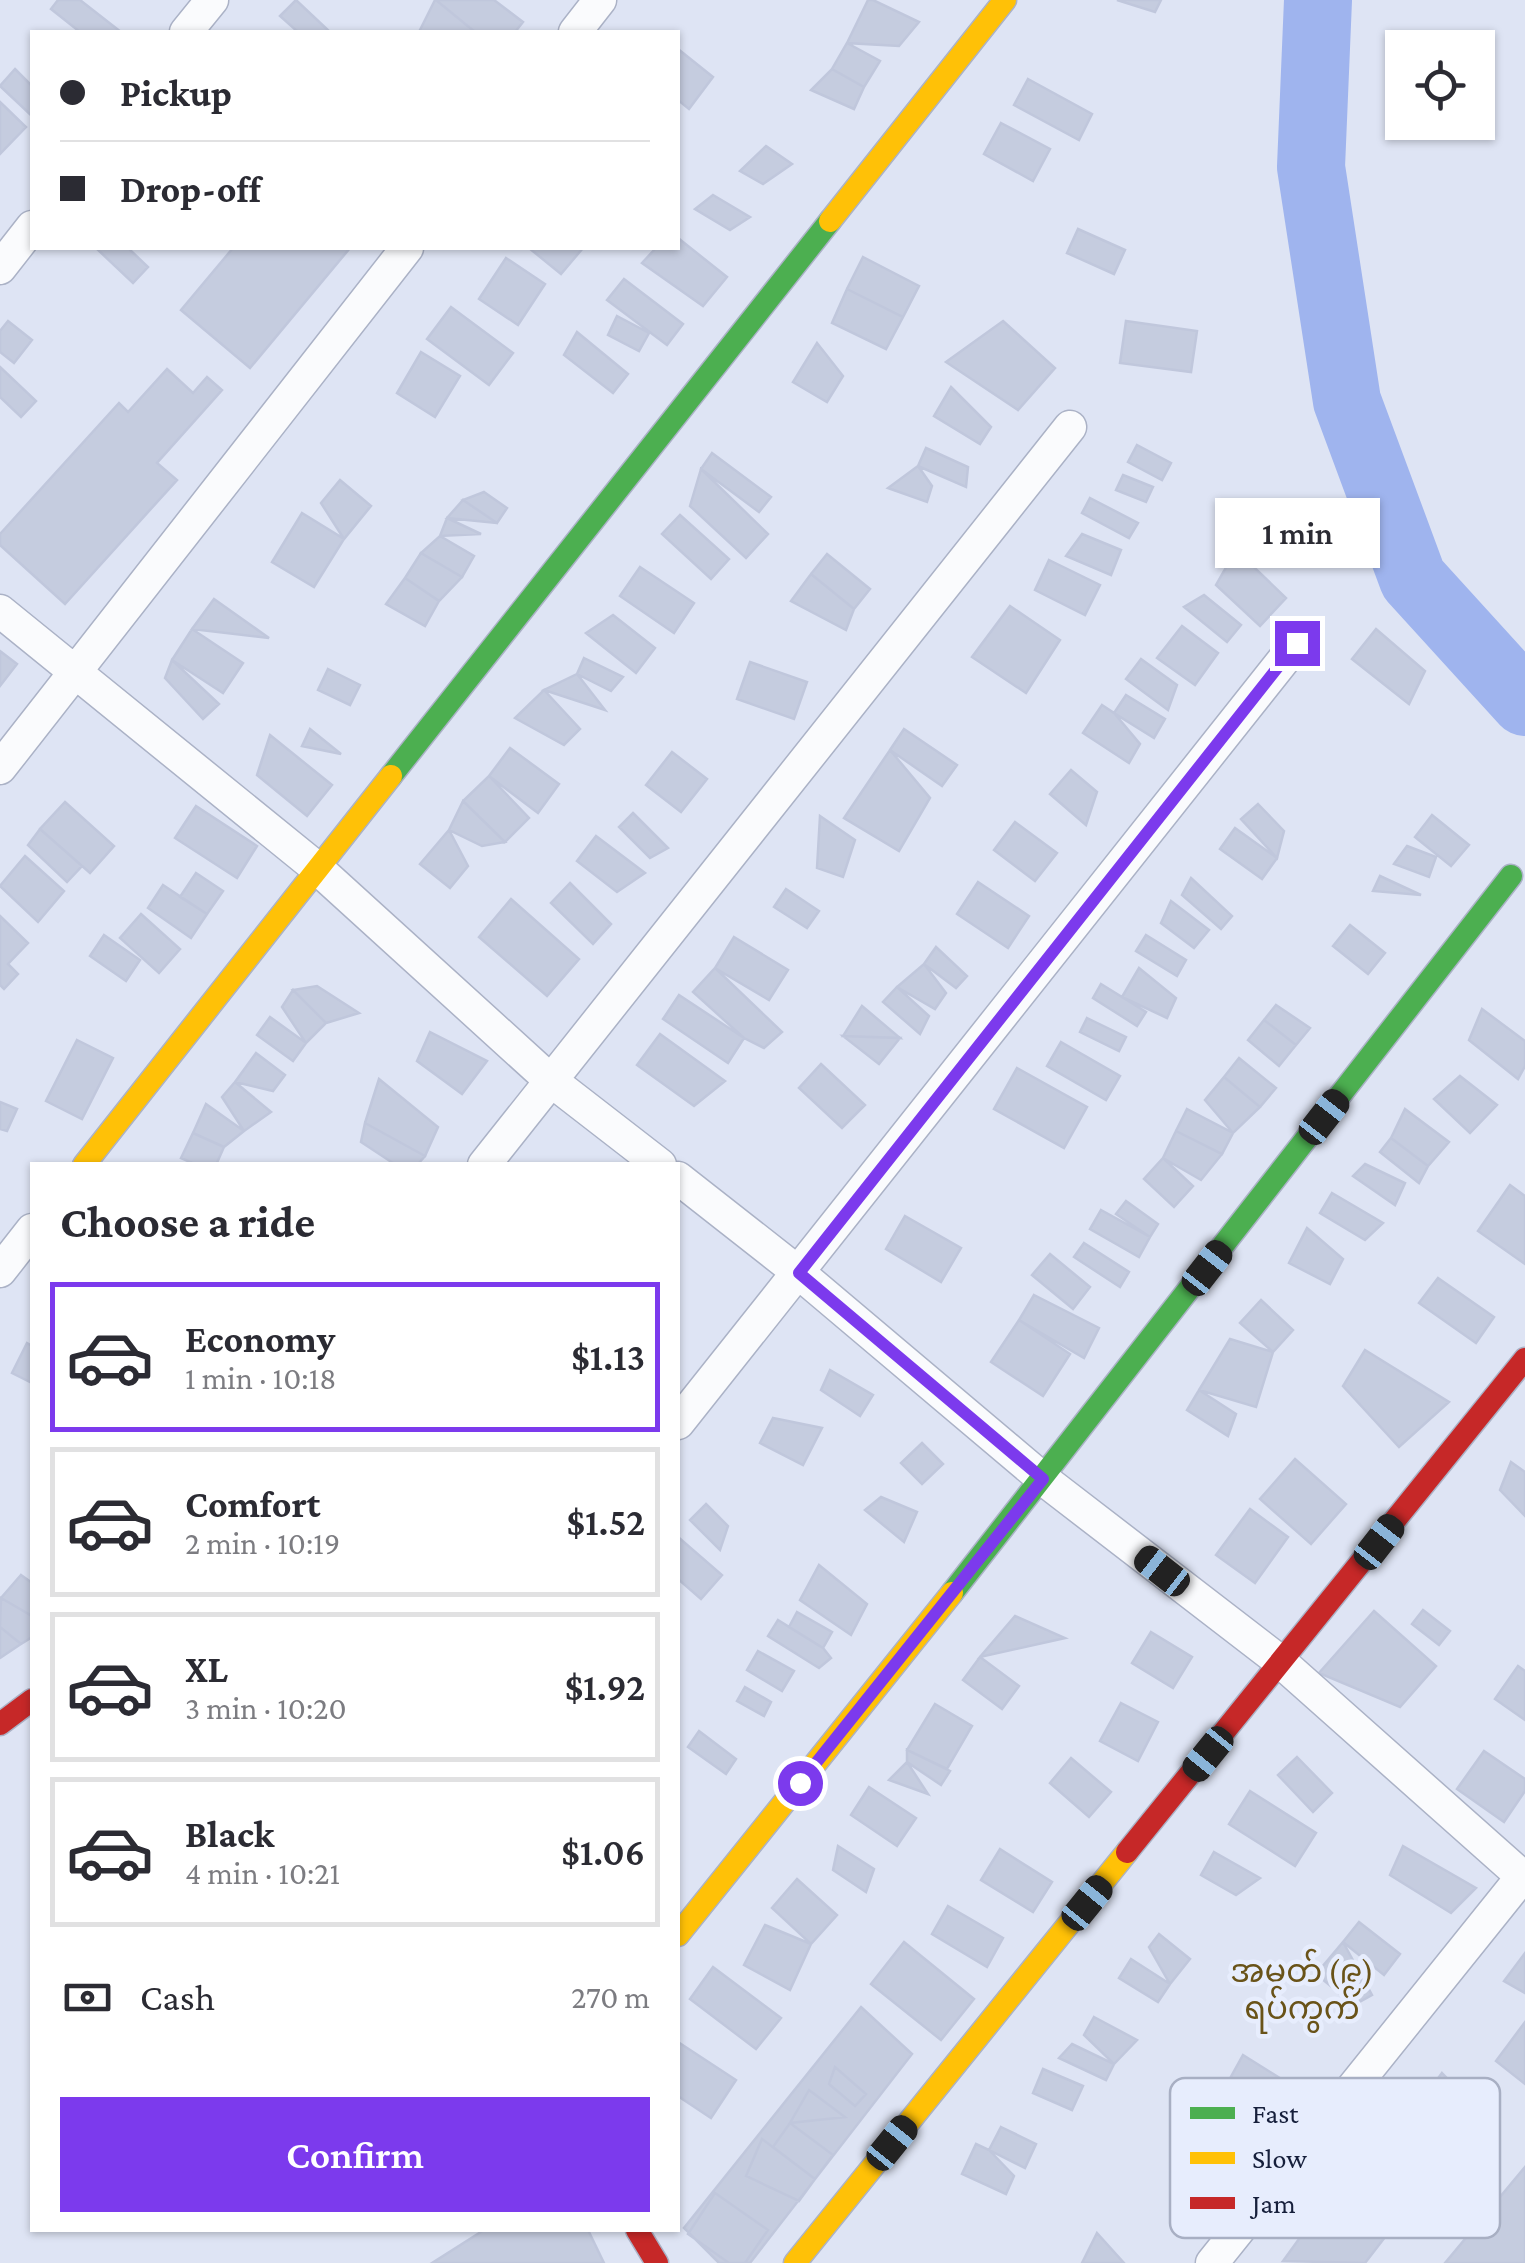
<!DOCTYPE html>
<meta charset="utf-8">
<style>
body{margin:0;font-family:"Crimson Pro","Noto Sans Myanmar",serif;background:#f7f7f7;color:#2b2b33;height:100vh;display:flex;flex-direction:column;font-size:38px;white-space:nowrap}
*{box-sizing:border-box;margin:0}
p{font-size:32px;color:#7c7c81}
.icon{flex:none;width:55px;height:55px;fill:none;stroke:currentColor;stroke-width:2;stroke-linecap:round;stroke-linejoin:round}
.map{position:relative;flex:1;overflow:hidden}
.sheet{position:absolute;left:30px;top:1162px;width:650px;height:1070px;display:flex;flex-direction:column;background:#fff;border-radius:0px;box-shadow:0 2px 8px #0004}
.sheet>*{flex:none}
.guide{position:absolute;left:30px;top:30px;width:650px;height:220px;border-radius:0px;box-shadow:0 2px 8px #0004;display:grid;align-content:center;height:220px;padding:0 30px;background:#fff}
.controls{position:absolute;left:1385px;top:30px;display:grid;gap:20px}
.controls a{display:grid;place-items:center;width:110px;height:110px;border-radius:0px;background:#fff;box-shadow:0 2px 8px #0004;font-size:50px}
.end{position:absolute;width:45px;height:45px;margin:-22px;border:12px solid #7c3aed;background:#fff;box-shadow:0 0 0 5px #fff}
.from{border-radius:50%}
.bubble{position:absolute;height:70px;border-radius:0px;background:#fff;box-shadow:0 2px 8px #0004;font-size:32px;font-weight:600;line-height:70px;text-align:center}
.car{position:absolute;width:30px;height:60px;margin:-30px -15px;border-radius:12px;box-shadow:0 0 8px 2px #0007;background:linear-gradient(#222 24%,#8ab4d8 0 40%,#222 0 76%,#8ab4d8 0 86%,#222 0)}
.guide b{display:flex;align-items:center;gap:35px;height:95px;font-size:38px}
.guide b+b{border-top:2px solid #e1e1e2}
.guide i{width:25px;height:25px;background:#2b2b33}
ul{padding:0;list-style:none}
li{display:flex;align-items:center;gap:30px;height:150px;margin:0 20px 15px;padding:0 10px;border:5px solid #e1e1e2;border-radius:0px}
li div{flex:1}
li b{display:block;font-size:38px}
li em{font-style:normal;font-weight:600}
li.selected{border-color:#7c3aed}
li>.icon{width:90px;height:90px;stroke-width:1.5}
h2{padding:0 30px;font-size:45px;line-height:120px}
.pay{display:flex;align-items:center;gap:25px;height:110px;padding:0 30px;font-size:38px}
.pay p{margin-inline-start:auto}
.primary-button{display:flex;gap:20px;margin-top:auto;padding:20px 30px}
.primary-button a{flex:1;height:115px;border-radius:0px;background:#7c3aed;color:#fff;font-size:40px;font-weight:600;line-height:115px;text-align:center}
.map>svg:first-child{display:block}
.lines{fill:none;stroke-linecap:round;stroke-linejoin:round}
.river{stroke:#9fb4ee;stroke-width:68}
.building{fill:#c5ccdf;stroke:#c0c7dc;stroke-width:2.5}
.street-casing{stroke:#abb2c6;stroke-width:35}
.fast-casing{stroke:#abb2c6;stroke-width:25}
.slow-casing{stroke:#abb2c6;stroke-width:25}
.jam-casing{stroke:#abb2c6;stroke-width:25}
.street{stroke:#fafbfd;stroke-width:32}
.fast{stroke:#4caf50;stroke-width:22}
.slow{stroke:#ffc107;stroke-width:22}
.jam{stroke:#c62828;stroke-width:22}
.route{stroke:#7c3aed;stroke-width:12}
.labels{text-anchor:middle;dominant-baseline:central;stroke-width:9;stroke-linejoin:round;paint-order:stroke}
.quarter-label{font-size:32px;fill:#695319;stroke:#e7edfd}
.key{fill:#e7edfd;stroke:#a8afc3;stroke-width:2.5}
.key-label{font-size:28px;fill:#161f3b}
</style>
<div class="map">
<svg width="1525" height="2263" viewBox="0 0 1525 2263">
<rect width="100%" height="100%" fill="#dee4f4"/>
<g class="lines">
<path class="river" d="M1318,0l-7,167 36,234 66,178 112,123"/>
</g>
<path class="building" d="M58,0h22l41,32h-41l-29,-23z
M296,0l34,32h-32l-18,-16z
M435,0h1l39,32h-56z
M436,0h58l29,22 -8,10h-40z
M868,0h5l46,22 -20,24 -52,-3z
M1117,0h44l-6,12z
M847,43l33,18 -16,26 -32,-18z
M678,49l35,28 -24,32 -11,-9z
M15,69l17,17v30l-32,-30z
M832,69l32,18 -10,22 -43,-19z
M1028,79l64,35 -13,26 -65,-35z
M0,102l26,25 -26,27z
M1001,123l49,26 -17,32 -49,-27z
M766,146l26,18 -29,20 -23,-13z
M713,195l37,22 -20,13 -35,-21z
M1078,229l47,21 -11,24 -47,-21z
M678,238l49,39 -24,29 -61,-43 14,-15h22z
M96,248h32l20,19 -15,16z
M233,248h117l-100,120 -69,-58z
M529,248h54l-22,26z
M863,257l56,29 -16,31 -56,-28z
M506,258l39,26 -27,41 -39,-26z
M624,279l59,45 -16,21 -60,-45z
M847,289l56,28 -17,32 -54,-26z
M451,307l62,46 -24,32 -62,-46z
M617,316l32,17 -10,18 -31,-16z
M8,321l24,19 -18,23 -14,-11v-21z
M1003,321l52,47 -37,42 -72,-48z
M1126,321l71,10 -6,41 -71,-9z
M577,332l51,42 -15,19 -49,-38z
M817,343l26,33 -16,26 -34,-20z
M421,352l39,24 -25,41 -38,-24z
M0,367l36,34 -15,16 -21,-20z
M167,369l26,24 14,-16 15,13 -65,73 20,17 -112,124 -65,-59v-11l119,-131 9,9z
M951,387l40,40 -11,17 -46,-28z
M1137,445l34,18 -9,17 -34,-18z
M926,448l42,19 -2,20 -48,-21z
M712,453l59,44 -12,15 -58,-43z
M918,466l14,20 -5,16 -39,-14z
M701,469l67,65 -22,24 -56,-52z
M1123,475l30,12 -7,15 -30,-12z
M340,480l31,26 -27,33 -23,-36z
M484,492l23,16 -10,15 -34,-23z
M1090,498l48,25 -9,15 -47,-25z
M463,500l34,23 -50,-5z
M1285,506l36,40 -18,17 -37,-40z
M302,513l42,26 -30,48 -42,-25z
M680,515l49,44 -18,20 -49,-45z
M447,518l34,16 -41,2z
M1082,534l39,16 -10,25 -45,-19z
M440,536l34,20 -12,21 -41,-24z
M1236,550l50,48 -26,28 -44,-41z
M421,553l41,24 -23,24 -34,-23z
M827,554l43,35 -16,20 -43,-35z
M1049,560l51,25 -15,30 -50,-25z
M640,567l54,36 -20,30 -54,-37z
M811,574l43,35 -8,21 -55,-29z
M405,578l34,23 -14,25 -39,-22z
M1204,595l37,30 -14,17 -43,-35z
M214,599l55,39 -77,-9z
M1010,606l50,34 -34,53 -54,-36z
M613,615l42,33 -19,25 -50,-40z
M1182,626l36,27 -23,32 -38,-27z
M192,629l51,34 -20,30 -51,-33z
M1376,629l49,42 -16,33 -57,-45z
M0,651l17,13 -17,22z
M584,658l39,19 -12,14 -34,-17z
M1141,659l36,26 -9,25 -42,-31z
M172,660l47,44 -16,15 -38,-41z
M750,662l57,20 -13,37 -57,-20z
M328,669l32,16 -10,20 -32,-15z
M577,674l28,36 -61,-20z
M544,690l36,39 -16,16 -49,-27z
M1126,695l39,24 -11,19 -40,-25z
M1102,705l12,8 26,31 -11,19 -46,-30z
M310,729l31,25 -39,-8z
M904,729l53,36 -15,21 -52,-36z
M270,735l62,50 -25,31 -50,-41z
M510,748l49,36 -21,29 -49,-37z
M890,750l40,48 -31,53 -55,-33z
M672,752l35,27 -26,33 -35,-27z
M1071,770l26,22 -11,33 -36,-31z
M489,776l40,42 -24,24 -42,-41z
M463,801l42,41 -23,4 -33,-16z
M65,802l49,44 -24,27 -50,-44z
M1258,804l26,27 -7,27 -36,-39z
M196,806l61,40 -20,32 -62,-40z
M633,813l35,35 -18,10 -31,-31z
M1432,815l37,30 -18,21 -36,-29z
M820,816l35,24 -12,37 -26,-9z
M1015,822l42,31 -22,28 -41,-31z
M1235,828l42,30 -15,21 -42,-30z
M40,829l42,37 -15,16 -39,-37z
M449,830l19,36 -18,22 -30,-24z
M596,836l49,37 -28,19 -40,-31z
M1407,846l29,11 -7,20 -35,-13z
M25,856l39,35 -26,31 -38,-36z
M196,873l27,18 -16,23 -27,-17z
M1380,876l41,19 -48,-4z
M1191,878l41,38 -11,13 -39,-34z
M978,882l51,34 -21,32 -51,-34z
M570,883l41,41 -18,20 -42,-41z
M163,885l44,29 -16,24 -43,-30z
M786,889l33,22 -12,17 -33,-21z
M511,899l68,60 -32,37 -68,-59z
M1171,901l38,29 -15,18 -33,-25z
M141,914l39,35 -21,24 -39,-35z
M0,916l28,27 -20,21 10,10 -14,15 -4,-4z
M1350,925l35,28 -17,21 -35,-28z
M104,935l36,25 -14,21 -36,-25z
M1146,935l40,25 -9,16 -41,-25z
M734,937l54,33 -19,30 -54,-32z
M936,947l31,29 -11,12 -32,-24z
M924,964l22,29 -11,16 -38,-22z
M715,968l67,64 -18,16 -20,-10 -51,-46z
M1139,968l37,30 -9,20 -45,-21z
M1101,984l45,28 -9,14 -44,-28z
M317,986l42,27 -33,10 -33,-33z
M897,987l32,29 -9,18 -37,-32z
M293,990l33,33 -20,20 -24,-36z
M679,995l65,43 -16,25 -65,-44z
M1276,1005l34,23 -14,17 -32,-25z
M862,1006l38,32 -57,-2z
M1482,1009l43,32v25l-7,13 -49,-39z
M270,1017l36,26 -13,18 -36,-26z
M1087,1018l39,19 -7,14 -39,-19z
M1264,1020l32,25 -17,21 -31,-26z
M430,1032l57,29 -25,33 -45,-33z
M660,1034l65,47 -31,25 -57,-41z
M843,1036l57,2 -21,26z
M77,1040l36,18 -31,61 -36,-18z
M1061,1042l59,34 -14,24 -59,-34z
M256,1053l29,22 -12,16 -38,-9z
M1239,1058l37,30 -16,19 -36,-30z
M821,1064l44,41 -23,23 -43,-40z
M1017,1068l70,39 -23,41 -70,-39z
M1460,1076l37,29 -27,28 -36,-34z
M1224,1077l36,30 -27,26 -28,-33z
M379,1079l59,48 -13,29 -60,-33z
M235,1082l36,30 -27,19 -22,-34z
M0,1102l17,7 -10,22 -7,-2z
M206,1104l38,27 -20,16 -31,-14z
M1187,1109l46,24 -11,21 -46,-23z
M1405,1109l44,33 -21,24 -37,-28z
M365,1123l60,33 -8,9h-21l-35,-23z
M1176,1131l46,23 -21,26 -38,-22z
M193,1133l31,14 -8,18h-19l-16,-7z
M1391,1138l37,28 -9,17 -39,-31z
M1163,1158l30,28 -19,21 -30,-28z
M1365,1164l40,19 -10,22 -42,-29z
M1510,1185l15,11v68l-47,-33z
M1332,1193l51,30 -18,17 -45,-27z
M1126,1201l32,23 -8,13 -34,-23z
M1101,1210l49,27 -11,20 -49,-28z
M905,1216l56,32 -20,34 -55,-33z
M1307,1228l36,31 -13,25 -41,-21z
M1084,1243l45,29 -9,15 -46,-30z
M1050,1254l40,33 -17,22 -41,-34z
M1438,1278l56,39 -18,26 -57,-40z
M1034,1295l65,33 -15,30 -65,-38z
M1261,1300l32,30 -20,22 -33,-29z
M1019,1320l51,34 -27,42 -52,-34z
M1230,1339l43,13 -17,55 -57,-17z
M27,1343l5,3v37l-20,-10z
M1365,1350l84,52 -50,45 -56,-61z
M830,1370l43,25 -13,21 -39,-26z
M1199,1390l37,24 -8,22 -41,-26z
M773,1418l49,10 -19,37 -43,-22z
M922,1443l21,21 -21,20 -21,-21z
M1295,1459l51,45 -35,40 -51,-45z
M1511,1462l14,10v44l-25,-26z
M881,1497l36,15 -13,30 -39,-32z
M706,1504l22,22 -8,24 -30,-30z
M1250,1509l38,28 -33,46 -39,-28z
M678,1537l44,38 -21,24 -23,-20z
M819,1565l48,39 -16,31 -51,-35z
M21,1575l11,8v33l-31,-18z
M1,1598l31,18v21l-11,7 -21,-17z
M1423,1610l27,21 -11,14 -27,-21z
M1374,1611l62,55 -36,41 -81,-34z
M797,1612l35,20 -9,16 -34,-21z
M1015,1616l50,22 -85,19z
M778,1620l45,28 8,10 -12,10 -51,-32z
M0,1627l21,17 -21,14z
M1151,1632l41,25 -19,31 -41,-25z
M758,1651l36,20 -12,20 -35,-21z
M980,1657l39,29 -17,23 -39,-29z
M1518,1666l7,5v49l-30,-21z
M745,1687l26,15 -7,14 -27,-15z
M1121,1703l37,19 -20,39 -38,-20z
M935,1704l37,22 -25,43 -40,-19z
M699,1731l37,28 -10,15 -38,-27z
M907,1750l43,21 -9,14 -34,-23z
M1484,1751l41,28v12l-21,31 -47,-33z
M1297,1757l35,36 -19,19 -35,-37z
M1071,1758l40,34 -22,25 -39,-34z
M907,1762l21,32 -39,-14z
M869,1787l47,31 -19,28 -46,-31z
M1250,1791l66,42 -21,33 -66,-42z
M838,1846l36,23 -8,23 -33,-22z
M1403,1846l73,42 -25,25 -61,-38z
M1000,1849l52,33 -19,30 -52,-32z
M1214,1852l46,26 -24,17 -35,-20z
M797,1879l40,36 -26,29 -39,-36z
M948,1906l55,32 -16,29 -55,-33z
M1359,1922l41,32 -16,21 -41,-33z
M765,1925l46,19 -21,46 -46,-25z
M1159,1934l31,25 -20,25 -21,-37z
M904,1942l70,57 -33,41 -70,-56z
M1343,1942l29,53 -18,10 -38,-31z
M1525,1953v40l-21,-12z
M1131,1959l39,25 -12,18 -39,-24z
M713,1967l68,51 -25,31 -66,-50z
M861,2007l51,47 -162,209h-31l-35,-35z
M1094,2017l43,23 -23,24 -30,-29z
M1525,2022v62l-29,-23z
M678,2042l58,38 -25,38 -33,-22z
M1072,2044l42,20 -8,16 -47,-22z
M1243,2055l56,35 -15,26 -56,-34z
M835,2067l31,27 -11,12 -26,-22z
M1043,2069l40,17 -11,24 -39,-17z
M1442,2073l29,30 -33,51 -40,-22z
M809,2090l36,27 -55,6z
M790,2123l43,32 -18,24 -42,-32z
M1001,2127l35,17 -11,24 -36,-18z
M762,2139l53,40 -16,22 -53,-25z
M976,2144l13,6 25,26 -8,18 -44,-20z
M1367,2145l63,34 -65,84 -82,-2z
M1525,2167v96h-80z
M715,2193l53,37 -23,33h-16l-41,-29z
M484,2230h104l16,33h-172z
M1097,2233l27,30h-42z"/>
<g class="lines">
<g class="street-casing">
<path id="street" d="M186,32l26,-32
M575,32l25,-32
M0,268l32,-41
M0,611l318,258 231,210 111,86
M0,768l407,-520
M484,1165l586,-738
M678,1178l121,95 244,206 239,184 243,216
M0,1271l32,-41
M678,1423l619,-780
M1212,2263l310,-386"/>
</g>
<g class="fast-casing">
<path id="fast" d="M391,776l439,-555
M952,1593l559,-717"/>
</g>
<g class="slow-casing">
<path id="slow" d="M830,221l175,-221
M84,1165l307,-389
M678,1935l274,-342
M795,2263l332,-411"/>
</g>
<g class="jam-casing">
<path id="jam" d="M0,1724l32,-24
M1127,1852l398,-493
M637,2230l20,33"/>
</g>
<use href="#street" class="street"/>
<use href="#fast" class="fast"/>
<use href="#slow" class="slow"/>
<use href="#jam" class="jam"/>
</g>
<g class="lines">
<path class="route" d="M800,1783l243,-304 -244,-206 498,-630"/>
</g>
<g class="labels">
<g class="quarter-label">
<text x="1302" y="1971">အမှတ် (၉)<tspan x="1302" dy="37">ရပ်ကွက်</tspan></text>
</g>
</g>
<rect x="1170" y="2078" width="330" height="160" rx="15" class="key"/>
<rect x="1190" y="2107" width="45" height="12" fill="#4caf50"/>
<rect x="1190" y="2152" width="45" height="12" fill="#ffc107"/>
<rect x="1190" y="2197" width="45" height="12" fill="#c62828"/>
<g class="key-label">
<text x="1252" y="2123">Fast</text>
<text x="1252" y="2168">Slow</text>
<text x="1252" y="2213">Jam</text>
</g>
</svg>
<div class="controls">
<a><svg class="icon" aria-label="locate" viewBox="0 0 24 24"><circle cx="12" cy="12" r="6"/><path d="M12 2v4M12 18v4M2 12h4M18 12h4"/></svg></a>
</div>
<i class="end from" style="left:800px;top:1783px"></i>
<i class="end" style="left:1297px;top:643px"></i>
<div class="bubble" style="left:1215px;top:498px;width:165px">1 min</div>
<i class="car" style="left:1324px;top:1117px;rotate:38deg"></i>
<i class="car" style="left:1207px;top:1268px;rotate:38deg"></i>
<i class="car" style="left:1379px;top:1542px;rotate:38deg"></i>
<i class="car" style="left:1162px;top:1571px;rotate:308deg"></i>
<i class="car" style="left:1208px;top:1754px;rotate:219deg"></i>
<i class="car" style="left:1087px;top:1903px;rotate:39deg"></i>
<i class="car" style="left:892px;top:2143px;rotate:39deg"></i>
<div class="guide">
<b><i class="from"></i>Pickup</b>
<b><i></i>Drop-off</b>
</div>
<section class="sheet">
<h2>Choose a ride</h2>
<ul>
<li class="selected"><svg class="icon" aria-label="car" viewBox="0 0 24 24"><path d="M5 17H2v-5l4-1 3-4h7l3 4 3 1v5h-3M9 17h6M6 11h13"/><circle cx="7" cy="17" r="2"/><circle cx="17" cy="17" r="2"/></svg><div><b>Economy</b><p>1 min · 10:18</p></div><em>$1.13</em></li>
<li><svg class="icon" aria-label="car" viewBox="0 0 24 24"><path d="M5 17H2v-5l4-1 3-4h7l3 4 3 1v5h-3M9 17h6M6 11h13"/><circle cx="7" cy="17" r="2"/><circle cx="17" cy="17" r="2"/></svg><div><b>Comfort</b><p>2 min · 10:19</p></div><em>$1.52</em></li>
<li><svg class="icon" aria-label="car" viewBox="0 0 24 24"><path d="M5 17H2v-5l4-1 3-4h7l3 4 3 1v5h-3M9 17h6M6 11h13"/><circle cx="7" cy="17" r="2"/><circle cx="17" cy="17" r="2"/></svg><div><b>XL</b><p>3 min · 10:20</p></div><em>$1.92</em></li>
<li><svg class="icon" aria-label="car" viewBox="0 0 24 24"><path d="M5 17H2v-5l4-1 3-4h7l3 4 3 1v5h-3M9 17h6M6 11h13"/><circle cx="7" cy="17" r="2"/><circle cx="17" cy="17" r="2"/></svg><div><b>Black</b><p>4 min · 10:21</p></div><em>$1.06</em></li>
</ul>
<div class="pay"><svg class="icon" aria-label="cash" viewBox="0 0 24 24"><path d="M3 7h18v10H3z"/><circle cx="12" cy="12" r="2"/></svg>Cash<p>270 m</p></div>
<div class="primary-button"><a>Confirm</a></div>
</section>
</div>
